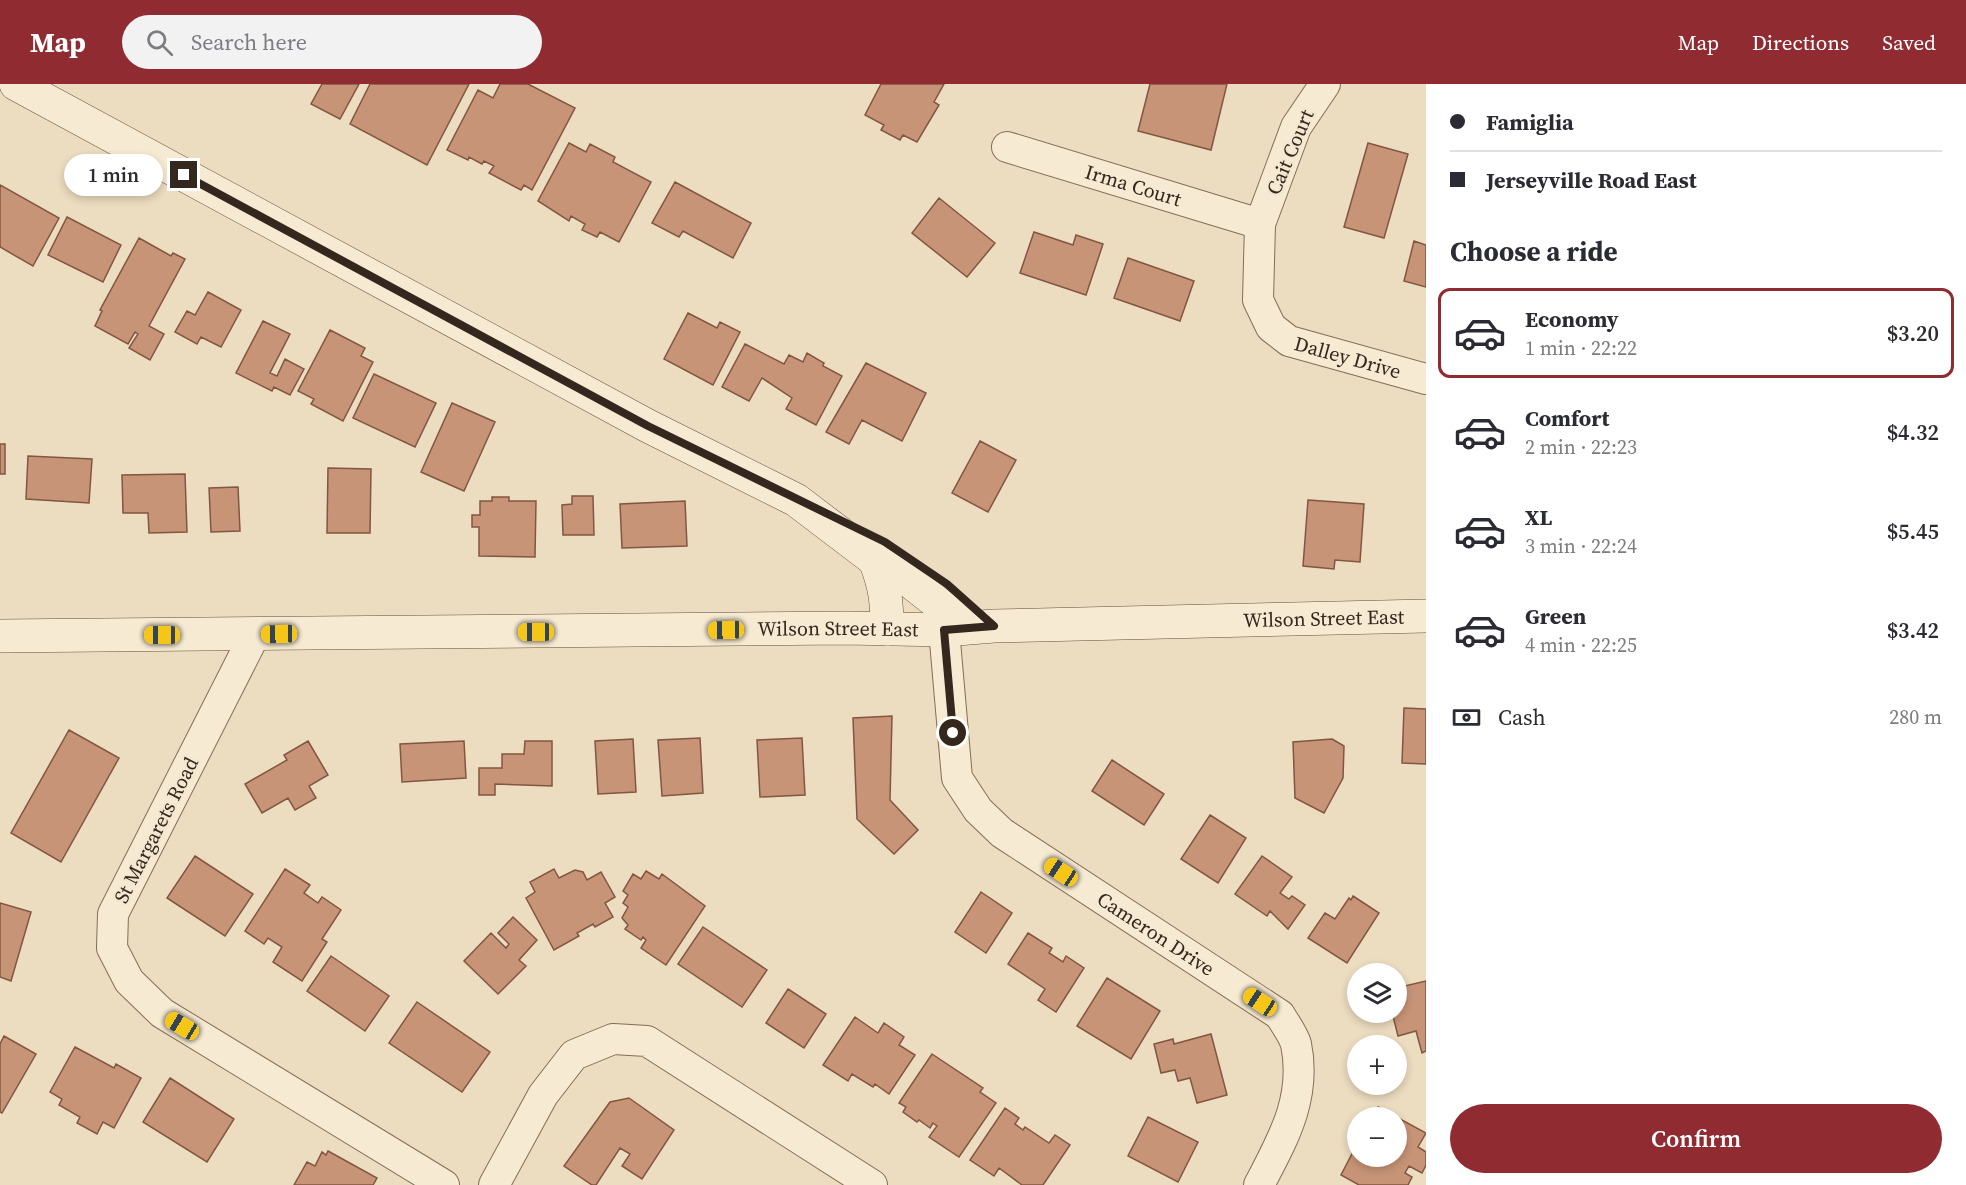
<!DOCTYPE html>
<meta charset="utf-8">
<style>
body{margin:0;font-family:"Source Serif 4",serif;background:#f2f2f3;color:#2b2b33;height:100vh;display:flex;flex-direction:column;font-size:22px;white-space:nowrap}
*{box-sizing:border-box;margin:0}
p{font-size:20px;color:#7c7c81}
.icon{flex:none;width:33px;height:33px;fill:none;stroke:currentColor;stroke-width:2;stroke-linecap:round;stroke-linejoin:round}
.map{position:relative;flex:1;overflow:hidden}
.drawer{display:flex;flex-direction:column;background:#fff;width:540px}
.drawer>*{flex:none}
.banner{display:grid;align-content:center;height:132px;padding:0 24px;background:#fff}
.tools{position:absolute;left:1347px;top:879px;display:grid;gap:12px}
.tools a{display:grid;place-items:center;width:60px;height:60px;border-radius:50%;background:#fff;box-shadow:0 3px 9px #0003;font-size:30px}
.end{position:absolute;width:27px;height:27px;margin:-14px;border:8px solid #34271d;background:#fff;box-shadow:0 0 0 3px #fff}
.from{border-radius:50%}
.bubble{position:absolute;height:42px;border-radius:21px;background:#fff;box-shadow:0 3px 9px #0003;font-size:20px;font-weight:600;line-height:42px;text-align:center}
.car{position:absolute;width:18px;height:36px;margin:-18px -9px;border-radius:8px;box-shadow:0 0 4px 2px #0007;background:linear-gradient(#f5c518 24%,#345 0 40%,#f5c518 0 76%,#345 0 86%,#f5c518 0)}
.banner b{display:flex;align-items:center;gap:21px;height:57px;font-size:22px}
.banner b+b{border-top:2px solid #e1e1e2}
.banner i{width:15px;height:15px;background:#2b2b33}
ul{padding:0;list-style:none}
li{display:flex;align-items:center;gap:18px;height:90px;margin:0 12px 9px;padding:0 12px;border:3px solid transparent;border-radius:12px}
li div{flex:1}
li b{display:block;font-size:22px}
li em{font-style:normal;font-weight:600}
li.on{border-color:#902b32}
li>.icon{width:54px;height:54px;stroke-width:1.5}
h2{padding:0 24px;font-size:27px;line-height:72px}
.pay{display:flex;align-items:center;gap:15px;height:66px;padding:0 24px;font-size:22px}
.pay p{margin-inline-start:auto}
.cta{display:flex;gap:12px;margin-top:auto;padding:12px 24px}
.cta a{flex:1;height:69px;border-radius:36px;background:#902b32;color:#fff;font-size:24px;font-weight:600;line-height:69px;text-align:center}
header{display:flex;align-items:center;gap:36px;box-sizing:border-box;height:84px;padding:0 30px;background:#902b32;color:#fff}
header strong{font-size:28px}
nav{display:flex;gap:33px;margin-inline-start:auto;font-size:21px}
.search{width:420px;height:54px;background:#f2f2f3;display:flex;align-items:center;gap:15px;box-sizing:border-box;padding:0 21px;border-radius:33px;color:#7c7c81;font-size:22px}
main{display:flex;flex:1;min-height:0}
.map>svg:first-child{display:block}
.building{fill:#c89477;stroke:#825640;stroke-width:1.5}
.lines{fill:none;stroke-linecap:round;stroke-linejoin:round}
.street-casing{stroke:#846d59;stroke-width:32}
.secondary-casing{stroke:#654f3c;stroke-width:34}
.street{stroke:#f7ead2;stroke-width:30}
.secondary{stroke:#f7ead2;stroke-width:33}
.route{stroke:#34271d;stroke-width:8}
.labels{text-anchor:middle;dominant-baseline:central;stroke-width:4.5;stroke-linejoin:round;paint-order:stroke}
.street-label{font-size:20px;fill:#34271d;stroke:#f3e7cf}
</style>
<header>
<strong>Map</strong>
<div class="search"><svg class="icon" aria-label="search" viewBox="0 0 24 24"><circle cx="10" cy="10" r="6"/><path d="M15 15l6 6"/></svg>Search here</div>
<nav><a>Map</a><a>Directions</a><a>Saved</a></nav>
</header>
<main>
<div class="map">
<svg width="1426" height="1101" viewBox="0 0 1426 1101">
<rect width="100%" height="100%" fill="#ecdcc0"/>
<path class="building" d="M322,0h37l-19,35 -29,-15z
M370,0h99l-42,81 -77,-41z
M500,0h28l47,24 -43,82 -8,-5 -3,5 -32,-17 5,-7 -10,-5 -2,3 -13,-7 -1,3 -21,-10 31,-60 15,8z
M881,0h63l-10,18 5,3 -22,37 -14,-7 -3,5 -19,-10 3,-5 -19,-10z
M1150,0h77l-16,66 -73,-19z
M569,59l17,9 4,-8 25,13 -2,5 38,20 -32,60 -19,-10 -3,5 -15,-7 3,-6 -14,-8 -2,5 -31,-20z
M1368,59l40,11 -24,84 -40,-11z
M675,98l76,41 -18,35 -50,-27 -4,6 -27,-14z
M0,101l59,33 -26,48 -33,-19z
M939,114l56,45 -28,34 -55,-44z
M67,133l54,28 -18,37 -55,-27z
M1034,148l39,13 3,-10 27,9 -17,51 -66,-22z
M139,154l32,18 2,-3 12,6 -36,67 15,8 -14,26 -21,-12 9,-14 -3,-2 -7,12 -33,-18 7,-15 -2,-1z
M1414,157l12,4v42l-22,-6z
M1128,174l66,23 -14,40 -66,-23z
M208,208l33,18 -20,37 -20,-10 -4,7 -22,-12 12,-21 8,4z
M688,229l29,15 3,-6 20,10 -27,53 -49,-26z
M263,237l27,13 -20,39 7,3 8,-17 19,10 -14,26 -16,-8 -2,4 -36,-18z
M330,246l35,18 -4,8 12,6 -30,59 -32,-17 3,-5 -16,-8z
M745,260l39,20 5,-9 14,7 4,-9 17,10 -1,3 19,10 -26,49 -30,-16 6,-11 -30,-20 -13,23 -27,-14z
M866,279l60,30 -24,48 -40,-21 -13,24 -23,-12z
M374,290l62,29 -21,44 -62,-29z
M452,319l43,19 -31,69 -43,-19z
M980,357l36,19 -28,52 -36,-19z
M0,360h5v30h-5z
M28,372l64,3 -3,44 -63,-4z
M328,384l43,1 -1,64h-43z
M185,390l2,58 -38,1 -1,-20h-25l-1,-38z
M238,403l2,44 -29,1 -2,-44z
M572,412h21l1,39h-31l-1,-30 10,-1z
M492,413h17v4h27l-1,56 -56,-1v-29h-7v-12h8v-14h12z
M1308,416l56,4 -4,58 -25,-2 -1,9 -31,-3z
M685,417l2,45 -65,2 -2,-44z
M1404,624l22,1v55l-24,-1z
M892,632l-2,84 28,30 -24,24 -37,-35 -4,-101z
M69,646l50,28 -58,104 -50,-29z
M700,654l3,55 -41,3 -4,-56z
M802,654l3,57 -45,2 -3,-57z
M633,655l3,53 -38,2 -3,-53z
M1332,655l12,7 -1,32 -19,35 -29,-15 -2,-56z
M308,657l20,34 -19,11 7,12 -21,12 -7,-12 -26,15 -17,-29 42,-24 -3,-5z
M464,657l2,37 -64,4 -2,-38z
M525,657h27v45l-57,-2v11h-16v-27h23v-14h22z
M1112,676l52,34 -20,31 -52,-34z
M1210,731l36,23 -28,45 -37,-24z
M195,772l58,38 -28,42 -58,-38z
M1262,772l30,21 -12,16 9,6 3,-3 13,9 -17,24 -18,-18 -3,5 -32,-22z
M285,785l25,16 -6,8 14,10 4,-6 19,13 -19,29 5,3 -25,39 -29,-19 9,-15 -14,-9 -4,6 -19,-13z
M554,785l5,9 16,-8 8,2 4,8 14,-8 14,25 -10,6 8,14 -18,10 -2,-3 -16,9 2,3 -25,14 -28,-52 9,-6 -5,-10z
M646,787l13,8 3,-5 43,32 -39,59 -25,-17 5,-8 -3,-3 -2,3 -16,-11 3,-4 -6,-7 6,-11 -5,-4 5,-8 -5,-4 10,-17 8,5z
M981,808l31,21 -26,40 -31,-21z
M1353,812l26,17 -32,50 -39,-25 17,-25 10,6 14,-21 2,2z
M0,819l31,9 -20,69 -11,-4z
M513,833l24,23 -18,20 7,6 -28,28 -34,-33 27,-28 15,15 3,-4 -11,-11z
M703,843l64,43 -25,37 -64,-43z
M1028,849l24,15 -3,5 14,9 3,-6 18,12 -28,44 -18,-12 7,-11 -37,-25z
M331,872l58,40 -24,35 -58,-40z
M1107,894l53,33 -29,48 -54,-33z
M1426,897v70l-4,2 -6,-22 -18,5 -6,-24h4v-24z
M788,905l38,25 -22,34 -38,-25z
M417,918l73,50 -28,40 -73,-49z
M855,933l23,16 6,-10 20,14 -5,8 16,10 -26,39 -14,-10 -2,3 -21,-13 -4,7 -25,-16z
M1211,950l16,61 -30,8 -7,-25 -12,3 -3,-11 -14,3 -7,-29 19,-5 1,5z
M4,952l32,18 -34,59 -2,-1v-68z
M75,963l39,21 2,-4 25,14 -27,50 -11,-6 -6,12 -20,-11 3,-6 -21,-12 3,-6 -12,-7z
M932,970l51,34 -3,4 16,11 -37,54 -30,-20 8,-11 -4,-3 -3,5 -11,-8 -2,2 -14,-10 3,-5 -7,-4z
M170,994l64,41 -27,43 -64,-40z
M629,1014l45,32 -32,49 -20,-13 8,-12 -10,-6 -24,37h-4l-28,-19 46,-64z
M1378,1023l48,26 -8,14 8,5v13l-4,8 -13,-7 -4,7 7,4 -4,8h-49l-18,-10 14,-27 3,8h38v-38h-24z
M1005,1024l14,10 -4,6 8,6 2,-3 24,16 6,-8 15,10 -27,40h-21l-23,-17 -5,8 -24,-16z
M1148,1033l50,25 -20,40 -50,-26z
M328,1067l49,27 -4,7h-79l13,-23 8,4 7,-14 4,3z"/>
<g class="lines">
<g class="street-casing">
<g id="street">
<path id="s1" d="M1325,0l-29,43 -36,97 -2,76 13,27 18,14 137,38"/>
<path id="s2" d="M1007,63l253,77"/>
<path id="s3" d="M944,546l13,148 21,32 24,23 278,182c5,9 13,19 16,29 11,54 -13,95 -37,141"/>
<path d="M255,550l-142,280 -1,34 17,33 33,32 282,172"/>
<path d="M494,1101l49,-90 31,-40 39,-16 34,2 225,144"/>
</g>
</g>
<g class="secondary-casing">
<g id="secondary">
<path d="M16,0l632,342 148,74 79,60 37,23 56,44"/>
<path d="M875,476c10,26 12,41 12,69"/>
<path id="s4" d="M0,552l846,-8 98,2 50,-4 432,-10"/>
</g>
</g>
<use href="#street" class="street"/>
<use href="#secondary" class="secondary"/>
</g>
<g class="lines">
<path class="route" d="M184,91l464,251 237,116 62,42 47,42 -50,4 9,103"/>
</g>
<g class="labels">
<g class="street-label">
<text transform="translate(1290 68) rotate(-67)">Cait Court</text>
<text stroke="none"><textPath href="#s2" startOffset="132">Irma Court</textPath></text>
<text stroke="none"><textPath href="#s1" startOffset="345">Dalley Drive</textPath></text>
<text stroke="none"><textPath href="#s4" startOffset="1324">Wilson Street East</textPath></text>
<text stroke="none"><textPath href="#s4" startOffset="838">Wilson Street East</textPath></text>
<text transform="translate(156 746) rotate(-63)">St Margarets Road</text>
<text stroke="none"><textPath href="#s3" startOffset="404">Cameron Drive</textPath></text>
</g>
</g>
</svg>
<div class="tools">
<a><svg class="icon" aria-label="layers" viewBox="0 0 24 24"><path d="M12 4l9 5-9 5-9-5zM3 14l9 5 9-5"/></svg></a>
<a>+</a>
<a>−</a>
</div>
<i class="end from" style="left:953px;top:649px"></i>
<i class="end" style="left:184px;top:91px"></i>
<div class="bubble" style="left:64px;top:70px;width:99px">1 min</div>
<i class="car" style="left:726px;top:546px;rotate:269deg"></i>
<i class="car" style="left:536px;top:548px;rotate:270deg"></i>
<i class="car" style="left:279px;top:550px;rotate:269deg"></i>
<i class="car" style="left:162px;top:551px;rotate:270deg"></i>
<i class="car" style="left:1061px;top:788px;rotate:303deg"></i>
<i class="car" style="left:1260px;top:918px;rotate:303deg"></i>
<i class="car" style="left:182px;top:942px;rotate:301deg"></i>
</div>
<section class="drawer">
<div class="banner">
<b><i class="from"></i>Famiglia</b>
<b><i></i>Jerseyville Road East</b>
</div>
<h2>Choose a ride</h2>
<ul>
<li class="on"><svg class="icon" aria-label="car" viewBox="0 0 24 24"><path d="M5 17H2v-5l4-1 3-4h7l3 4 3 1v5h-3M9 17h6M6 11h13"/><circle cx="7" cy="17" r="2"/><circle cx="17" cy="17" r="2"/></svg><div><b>Economy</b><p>1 min · 22:22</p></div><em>$3.20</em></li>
<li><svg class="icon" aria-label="car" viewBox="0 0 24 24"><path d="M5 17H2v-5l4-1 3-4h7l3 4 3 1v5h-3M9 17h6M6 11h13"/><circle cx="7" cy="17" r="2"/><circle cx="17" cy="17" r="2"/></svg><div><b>Comfort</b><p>2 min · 22:23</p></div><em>$4.32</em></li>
<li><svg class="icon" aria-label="car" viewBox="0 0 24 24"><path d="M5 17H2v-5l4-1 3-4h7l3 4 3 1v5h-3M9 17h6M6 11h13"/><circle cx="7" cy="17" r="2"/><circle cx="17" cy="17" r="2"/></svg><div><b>XL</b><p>3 min · 22:24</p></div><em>$5.45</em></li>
<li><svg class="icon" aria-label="car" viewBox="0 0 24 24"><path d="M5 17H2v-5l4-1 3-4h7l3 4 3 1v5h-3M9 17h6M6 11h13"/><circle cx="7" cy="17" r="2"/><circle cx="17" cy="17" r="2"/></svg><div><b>Green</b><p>4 min · 22:25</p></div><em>$3.42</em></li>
</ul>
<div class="pay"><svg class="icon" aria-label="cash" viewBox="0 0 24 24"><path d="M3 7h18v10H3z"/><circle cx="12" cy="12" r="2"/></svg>Cash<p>280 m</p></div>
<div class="cta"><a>Confirm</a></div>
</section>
</main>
